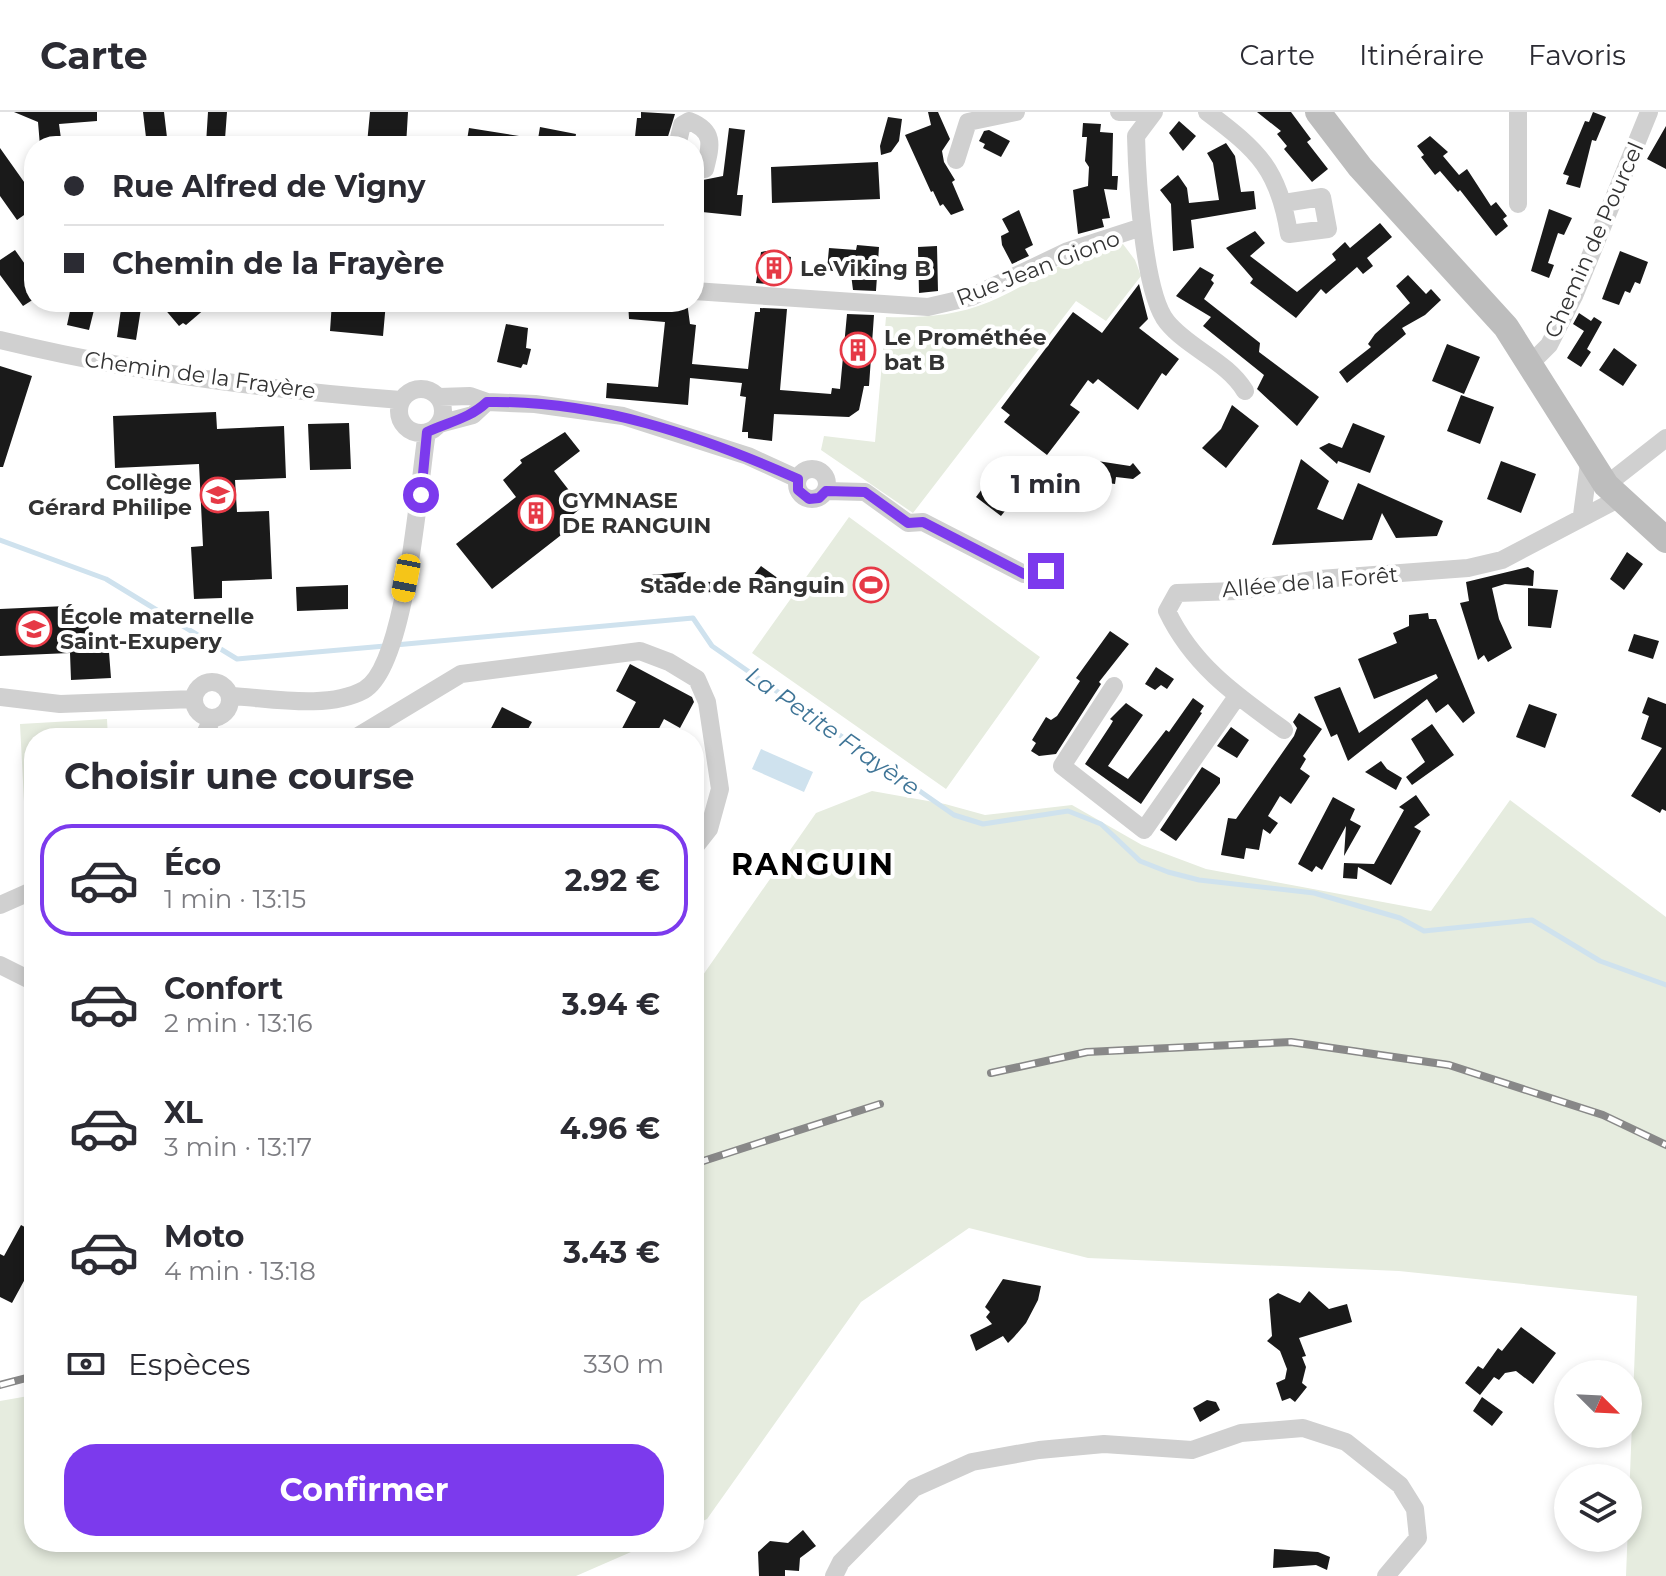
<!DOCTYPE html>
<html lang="fr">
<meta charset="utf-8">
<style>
body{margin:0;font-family:Montserrat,sans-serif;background:#f2f2f3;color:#2b2b33;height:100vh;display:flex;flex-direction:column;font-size:30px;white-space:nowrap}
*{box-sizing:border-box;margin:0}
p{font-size:26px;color:#7c7c81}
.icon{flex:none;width:44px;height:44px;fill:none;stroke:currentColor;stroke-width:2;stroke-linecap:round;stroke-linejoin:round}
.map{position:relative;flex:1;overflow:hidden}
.panel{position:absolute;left:24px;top:616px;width:680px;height:824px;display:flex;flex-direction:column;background:#fff;border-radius:32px;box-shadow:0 4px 12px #0003}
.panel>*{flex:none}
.banner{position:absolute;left:24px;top:24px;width:680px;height:176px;border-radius:32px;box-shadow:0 4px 12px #0003;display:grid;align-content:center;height:176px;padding:0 40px;background:#fff}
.needle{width:52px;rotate:114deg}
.fabs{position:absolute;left:1554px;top:1248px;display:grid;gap:16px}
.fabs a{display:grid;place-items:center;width:88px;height:88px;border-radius:50%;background:#fff;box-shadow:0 4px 12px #0003;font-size:40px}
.end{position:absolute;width:36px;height:36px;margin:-18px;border:10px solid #7c3aed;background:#fff;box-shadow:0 0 0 4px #fff}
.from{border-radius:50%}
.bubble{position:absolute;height:56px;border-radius:28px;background:#fff;box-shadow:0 4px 12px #0003;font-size:26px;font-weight:700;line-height:56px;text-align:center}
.car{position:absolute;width:24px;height:48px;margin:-24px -12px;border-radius:10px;box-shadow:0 0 6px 2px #0007;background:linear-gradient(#f5c518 24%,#345 0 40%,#f5c518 0 76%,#345 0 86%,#f5c518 0)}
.banner b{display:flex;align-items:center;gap:28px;height:76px;font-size:30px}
.banner b+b{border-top:2px solid #e1e1e2}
.banner i{width:20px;height:20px;background:#2b2b33}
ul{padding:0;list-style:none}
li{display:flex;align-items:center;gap:24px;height:112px;margin:0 16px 12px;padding:0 24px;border:4px solid transparent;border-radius:32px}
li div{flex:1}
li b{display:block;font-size:30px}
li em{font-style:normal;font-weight:700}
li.current{border-color:#7c3aed}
li>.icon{width:72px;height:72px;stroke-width:1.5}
h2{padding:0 40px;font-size:36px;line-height:96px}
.pay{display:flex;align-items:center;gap:20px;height:88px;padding:0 40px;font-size:30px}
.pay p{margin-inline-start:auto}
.cta{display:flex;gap:16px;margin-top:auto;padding:16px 40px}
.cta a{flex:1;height:92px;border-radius:32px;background:#7c3aed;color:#fff;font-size:32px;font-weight:700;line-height:92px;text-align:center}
header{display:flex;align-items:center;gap:48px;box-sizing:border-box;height:112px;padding:0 40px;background:#fff;border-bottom:2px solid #e1e1e2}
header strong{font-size:38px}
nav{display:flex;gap:44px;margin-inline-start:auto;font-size:28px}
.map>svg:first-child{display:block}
.green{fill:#e6ecdf}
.water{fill:#cfe2ee}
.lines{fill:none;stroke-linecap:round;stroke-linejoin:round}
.stream{stroke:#cfe2ee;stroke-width:5}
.building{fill:#1a1a1a}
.street{stroke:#d0d0d0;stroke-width:18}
.secondary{stroke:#bdbdbd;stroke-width:26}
.rail-casing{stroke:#888;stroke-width:8}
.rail{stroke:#fff;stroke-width:5;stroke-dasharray:15;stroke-linecap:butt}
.route{stroke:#7c3aed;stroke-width:10}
.labels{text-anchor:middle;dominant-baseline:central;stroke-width:8;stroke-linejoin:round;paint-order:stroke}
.street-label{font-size:22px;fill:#333;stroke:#fff}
.poi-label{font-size:22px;font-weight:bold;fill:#333;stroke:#fff;text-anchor:start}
.water-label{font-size:24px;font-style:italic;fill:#3f7597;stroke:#fff}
.district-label{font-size:30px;font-weight:bold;letter-spacing:2px;fill:#000;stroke:#fff}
</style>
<header>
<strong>Carte</strong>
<nav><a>Carte</a><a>Itinéraire</a><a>Favoris</a></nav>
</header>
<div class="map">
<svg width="1666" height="1464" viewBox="0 0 1666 1464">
<rect width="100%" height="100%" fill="#fff"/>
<path class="green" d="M1123,132l12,16 6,16 -35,45 -30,-20 -163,212 -92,-63 3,-14 51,6 11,-125c35,1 70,-1 103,-15 47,-20 83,-50 134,-58z
M849,405l191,140 -94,132 -194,-136z
M107,607l1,19h-74v82l-9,1 -5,-97z
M872,679l73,13 40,11 87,-10 70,40 64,24 225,42 79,-111 156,117v659h-40l11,-280 -238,-25 -311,-13 -119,-30 -108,74 -154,217 -13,6v-478l9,-72 113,-162z
M34,1283v147h620l-78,34h-576v-175z"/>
<path class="water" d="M761,637l52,23 -9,20 -52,-23z"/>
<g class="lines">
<path class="stream" d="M0,428l106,39 131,80 148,-13
M395,533l298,-27 19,28 242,169 29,9 85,-13 33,13 39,37 28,11 31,8 115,13 86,25 24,13 108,-11 68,41 66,24"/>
</g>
<path class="building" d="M14,0h83v9l-38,3 3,22h-22l-2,-24z
M143,0h21l4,34h-21z
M208,0h19l-2,27h-4l-1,7 -14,-2z
M370,0h38l-2,34 -39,-2z
M641,0l34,2 -10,32h-31l3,-28h4z
M928,0h10l12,27 -8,12 2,11 11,18 -3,2 12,28 -13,5 -8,-11 -3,2 -7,-15 -2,1 -26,-57 26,-10z
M1257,0h34l20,27 -4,3 21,27 -16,13 -28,-33 3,-3 -10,-12 4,-3z
M1593,0l13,5 -10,24 -4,-1 -12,48 -14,-4 3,-8 -6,-2 22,-53 4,1z
M888,5l14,2 -3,22 -8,11 -10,3 -1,-9z
M1179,9l17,15 -13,15 -14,-18z
M1083,11l18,1 -1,8 13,1 -1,43h6l-1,14 -13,-1 6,29 -8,1 2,8 -26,7 -5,-44 15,-4 1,-19 -4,-6 2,-24h-5z
M1666,14v43l-19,-10z
M540,15l36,7 -2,12h-108l3,-18 69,11z
M729,16l16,2 -8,65h6l-2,21 -39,-4v-4l-8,-1v-20l3,1 1,-7 25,-5z
M989,18l21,11 -9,16 -18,-9 2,-4 -6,-3 5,-10z
M1430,24l18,16 -5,4 16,19 8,-6 24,37 5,-4 11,14 -4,3 5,7 -12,10 -36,-46 -2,2 -18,-21 -5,4 -14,-18 3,-2 -7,-9z
M1226,31l9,13 6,36 13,-1 2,18 -65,11 3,28 -21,3 -2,-47 -11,-14 18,-15 9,13 2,15 30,-3 -6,-37 -6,-10z
M0,36l34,48v12l-17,12 -17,-24z
M878,50l2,37 -108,4 -1,-36z
M1549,97l23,9 -8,17 -6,-2 -10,30 6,2 -5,13 -18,-7z
M1019,98l14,35 -8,4 4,7 -17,8 -10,-19 -1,-9 8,-4 -7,-13z
M1380,111l12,14 -25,21 6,8 -10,8 -6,-7 -31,27 -5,-5 -25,29 -46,-35 3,-4 -27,-31 29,-17 10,12 -15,13 47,36 39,-32 -4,-6 13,-12 5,6z
M857,133l22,2 -3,44 -23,-1 -2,-16 -24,-4 2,-22 27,2z
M937,134l1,45 -19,2 -1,-46z
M15,138l19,27v22l-11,7 -23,-31v-15z
M766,139l25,6 -2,15 -6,-1 -2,14 -25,-2 5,-31z
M1620,139l28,11 -8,22 -5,-2 -5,11 -5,-2 -6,14 -17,-6z
M1200,155l14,8 -3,5 3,3 -10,16 56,44 -1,9 60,45 -22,29 -40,-37 7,-14 -61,-49 8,-9 -35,-21z
M1408,163l18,19 5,-5 10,11 -16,15 -23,13 4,6 -59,49 -8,-11 32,-25 -3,-3 7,-10 35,-31 -14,-17z
M1139,172l9,35 -9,9 40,31 -13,17 -4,-3 -24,37 -40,-31 -5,5 -5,-4 -18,25 10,7 -33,43 -43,-33 6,-7 -9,-7 72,-96 29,21z
M72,190h24l-7,28 -22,-5z
M122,190h20l-6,38 -19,-3z
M169,190h44l-27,23 -3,-2 -4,3 -16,-19z
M332,190h54l-3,34 -53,-5z
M628,190h59l3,22 6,1 -4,39 56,5 7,-57h5v-4l27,1 -7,81 51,4 1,-6 8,1 7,-75 27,1 -5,71h-5l-5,24 -10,7 -75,-3 -2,27 -24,-3v-6h-6l4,-35 -6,-1 2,-13 -52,-5 -2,27 -82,-7 1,-15 51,4 7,-65 -36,-3z
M1579,201l12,8 3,-4 8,5 -15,27 4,3 -10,15 -14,-9 17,-27 -11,-7z
M506,212l22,4 -2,20 5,1 -4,16 -4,-1 -2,4 -24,-6z
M1447,232l33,13 -16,37 -32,-13z
M1614,236l23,17 -14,21 -24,-16z
M0,254l32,10 -29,91h-3z
M1461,283l33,12 -14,37 -33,-13z
M1232,293l27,21 -33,42 -24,-20 19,-19z
M216,300l1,17 67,-3 2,52 -51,2 2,32 32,-1 3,68 -50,2v17l-28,1 -3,-52 12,-1 -4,-82 -84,4 -2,-52z
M349,311l2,46 -41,1 -2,-46z
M1353,311l32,13 -15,37 -32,-12 -1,3 -18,-16 10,-5 13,5z
M565,320l15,19 -26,20 28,36 -13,11 5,7 -82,64 -36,-45 60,-47 -13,-17 19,-17 -2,-3z
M1301,347l28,22 -12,28 26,11 15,-37 85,38 -6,15 -41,2 -14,-25 -10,27 -100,5z
M1091,348l39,6 3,-3 8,10 -8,6 -17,-2 -1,7 -27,-4 -4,4 -10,-11z
M1501,349l35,13 -15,39 -34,-14z
M1000,353l25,20 -24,31 -25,-19z
M1627,440l16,12 -19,26 -14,-11z
M761,454l18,13 -14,17 -17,-14z
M1528,455l6,4 -1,15 -28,-2 -13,4 7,31 13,29 -24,14 -4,-7 -6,5 -18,-57 9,-2 -3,-19z
M686,460l-1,9 28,1v10l-62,3v-20z
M348,473v24l-51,2 -1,-24z
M1528,476l30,2 -7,38 -23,-2z
M66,494l2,16 20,-2 2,20 18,-1 3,39 -40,2 -1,-27 -70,3v-47z
M1428,501l1,6h7l39,94 -12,10 -15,-19 -12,9 -9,-14 -79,62 -11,-27 -6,3 -17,-40 26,-10 19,46 79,-55 -2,-4 -62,25 -16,-40 39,-16 -4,-10 16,-7v-11z
M1110,519l19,13 -30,38 2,2 -45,70 -17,2 -8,-5 5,-8 -4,-3 14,-23 5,3 6,-4 23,-35 -4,-3z
M1634,522l25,7 -6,18 -25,-8z
M630,552l62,33 2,5 -14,26 -16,-9 -10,19h-37l19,-36 -20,-11z
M1156,555l18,12 -7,10 -6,-4 -6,5 -10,-6z
M1648,585l18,7v107l-4,-2 -2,4 -29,-17 31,-48 -21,-9 8,-23 -7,-3z
M1193,586l11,8 -4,6 2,1 -61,91 -56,-40 25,-38 3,-5 -3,-2 16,-16 17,12 -35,51 20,13 38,-49 3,2z
M1529,592l28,10 -12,34 -29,-11z
M502,595l30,15 -9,16h-37z
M1299,601l23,16 -19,27 3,3 -6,10 10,7 -19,28 -11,-8 -12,20 10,7 -8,11 -7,-5 -4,21 -13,-2 -2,11 -23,-4 7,-37 8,1 58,-83 3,-8 -4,-6z
M1432,612l22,31 -42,30 -6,-8 19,-15 -14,-23z
M1231,615l18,13 -12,18 -20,-12z
M1381,649l6,8 15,9 -6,12 -31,-18z
M1202,655l18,11v5l-44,58 -16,-11z
M1416,683l14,20 -16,12 7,4 -30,54 -33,-18 -1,12 -14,-1 1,-15 30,1 30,-54 -5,-3z
M1333,685l22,12 -5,11 11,6 -17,30 2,-30 -24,44 -6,-4 -4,6 -14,-8z
M21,1113l13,7v38l-3,-2 -19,35 -12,-6v-43l4,2z
M1003,1167l38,7 -3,14 -12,23 -12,14 -6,6 -5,-7 -27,15 -6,-16 22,-11 -6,-7 4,-5 -5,-5z
M1309,1179l20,18 18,-5 5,18 -53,16 7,18 -4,1 4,10 -4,16 5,4 -12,15 -5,-4 -8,3 -6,-18 9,-4 2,-10 -7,-18 -13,-10 5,-5 -3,-37 9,-6 22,10z
M1521,1215l35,26 -23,31 -17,-13 -11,2 -6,7 -5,-3 -14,18 -15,-12 13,-17 5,3 15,-21 4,3z
M1482,1285l21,15 -11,14 -19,-15z
M1207,1288l9,2 4,8 -20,12 -7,-14z
M803,1418l13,16 -16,12 -1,13 -14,-1v6h-26l-1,-24 12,-11 18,2z
M1274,1437l44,3 12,5 -3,13 -11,-5 -43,3z"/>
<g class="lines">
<path class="street" d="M1119,0h21
M1154,0l-18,24c1,40 7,157 31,186 22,27 60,39 78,69
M1207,0c52,39 72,58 82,122l39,-5 -6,-32 -38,6
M677,34l5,-21 7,-4c26,10 22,24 16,48h-11
M956,48l12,-38 48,-10
M1518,92v-92
M694,179l234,16 43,-10 97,-46 74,-24
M0,228c132,32 267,50 401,60
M1531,251l18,-18 25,-49 75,-184
M399 299a22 22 0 1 1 44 0a22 22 0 1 1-44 0Z
M439,285l31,-1 17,6 48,2 88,12 125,40 50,23
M439,312l34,-9 14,-13
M797 372a15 15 0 1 1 30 0a15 15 0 1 1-30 0Z
M1606,373l60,-47
M826,379l39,1 43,31 15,-1 101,52 12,1 10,-4
M1582,403l7,-52
M194 588a18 18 0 1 1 36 0a18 18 0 1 1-36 0Z
M1114,574l-52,80 82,64 92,-132
M231,584c39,2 96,14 133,-6 43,-24 55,-210 63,-258
M0,585l60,7 134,-5
M1284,618c-47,-34 -91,-64 -117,-119l10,-18 60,-2 83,-12 148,-11 34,-8 116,-61
M203,626l9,-19
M355,626l106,-64 179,-23 29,11 28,17 10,23 13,87 -11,40 -15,19
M0,793l34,-15
M0,853l34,17
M834,1464l7,-14 73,-74 58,-26 67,-12 65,-6 88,6 49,-17 62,-5 43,14 54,43 15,24 3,29 -32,38"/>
<path class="secondary" d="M1318,0l42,55 146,160 100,158 60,55"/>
<g class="rail-casing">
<path id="rail" d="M991,961l96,-21 204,-10 158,23 154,50 63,30
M694,1052l186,-60
M0,1273l34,-9"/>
</g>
<use href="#rail" class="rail"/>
</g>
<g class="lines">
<path class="route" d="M421,383l6,-63c21,-10 42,-13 60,-30 109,-2 212,33 311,77v11l11,9 10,-1 7,-7 39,1 43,31 15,-1 101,52 12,1 10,-4"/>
</g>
<defs>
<g id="building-ring" transform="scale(1.8)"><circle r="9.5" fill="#fff" stroke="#e63946" stroke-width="1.5"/><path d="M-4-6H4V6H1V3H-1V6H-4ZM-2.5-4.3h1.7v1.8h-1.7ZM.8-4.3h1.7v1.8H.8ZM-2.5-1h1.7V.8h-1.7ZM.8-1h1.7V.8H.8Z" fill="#e63946"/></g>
<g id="school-ring" transform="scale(1.8)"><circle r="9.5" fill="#fff" stroke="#e63946" stroke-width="1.5"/><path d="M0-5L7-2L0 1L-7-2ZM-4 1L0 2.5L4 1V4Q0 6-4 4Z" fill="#e63946"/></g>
<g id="stadium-ring" transform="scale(1.8)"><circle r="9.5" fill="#fff" stroke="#e63946" stroke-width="1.5"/><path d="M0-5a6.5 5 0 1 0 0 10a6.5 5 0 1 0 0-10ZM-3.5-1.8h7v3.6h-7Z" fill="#e63946"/></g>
</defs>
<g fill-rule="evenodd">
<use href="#building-ring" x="774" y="156"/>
<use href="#building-ring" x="858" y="238"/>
<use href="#school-ring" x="218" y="383"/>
<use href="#building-ring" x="536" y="401"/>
<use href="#stadium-ring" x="871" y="473"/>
<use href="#school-ring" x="34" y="517"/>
</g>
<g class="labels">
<g class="street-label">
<text transform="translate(1594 128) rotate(-66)">Chemin de Pourcel</text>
<text transform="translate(1038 156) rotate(-21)">Rue Jean Giono</text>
<text transform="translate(200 263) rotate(8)">Chemin de la Frayère</text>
<text transform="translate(1310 470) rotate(-5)">Allée de la Forêt</text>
</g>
<g class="poi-label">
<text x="800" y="156">Le Viking B</text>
<text x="884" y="225">Le Prométhée<tspan x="884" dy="25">bat B</tspan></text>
<text x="192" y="370" text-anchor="end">Collège<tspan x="192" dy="25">Gérard Philipe</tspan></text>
<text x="562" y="388">GYMNASE<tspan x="562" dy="25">DE RANGUIN</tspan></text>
<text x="845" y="473" text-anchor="end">Stade de Ranguin</text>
<text x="60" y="504">École maternelle<tspan x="60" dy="25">Saint-Exupery</tspan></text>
</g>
<g class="water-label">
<text transform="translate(833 619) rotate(35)">La Petite Frayère</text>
</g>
<g class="district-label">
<text x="813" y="752">RANGUIN</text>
</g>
</g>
</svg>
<div class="fabs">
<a><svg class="needle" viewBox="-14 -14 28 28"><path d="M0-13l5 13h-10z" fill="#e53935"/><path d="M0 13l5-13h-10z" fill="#7c7c81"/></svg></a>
<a><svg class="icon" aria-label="layers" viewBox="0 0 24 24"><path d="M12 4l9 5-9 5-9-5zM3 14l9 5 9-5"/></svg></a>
</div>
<i class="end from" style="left:421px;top:383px"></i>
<i class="end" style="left:1046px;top:459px"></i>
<div class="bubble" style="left:980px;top:344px;width:132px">1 min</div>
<i class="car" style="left:406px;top:466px;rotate:191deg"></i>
<div class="banner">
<b><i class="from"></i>Rue Alfred de Vigny</b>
<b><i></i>Chemin de la Frayère</b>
</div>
<section class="panel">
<h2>Choisir une course</h2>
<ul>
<li class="current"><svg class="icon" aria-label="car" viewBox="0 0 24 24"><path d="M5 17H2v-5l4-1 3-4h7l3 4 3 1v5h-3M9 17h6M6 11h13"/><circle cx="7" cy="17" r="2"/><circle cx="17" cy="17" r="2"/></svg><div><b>Éco</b><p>1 min · 13:15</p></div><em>2.92 €</em></li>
<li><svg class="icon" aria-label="car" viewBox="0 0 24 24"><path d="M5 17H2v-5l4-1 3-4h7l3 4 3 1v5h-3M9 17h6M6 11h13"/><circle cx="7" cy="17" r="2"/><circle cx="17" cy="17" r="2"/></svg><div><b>Confort</b><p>2 min · 13:16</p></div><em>3.94 €</em></li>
<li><svg class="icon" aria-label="car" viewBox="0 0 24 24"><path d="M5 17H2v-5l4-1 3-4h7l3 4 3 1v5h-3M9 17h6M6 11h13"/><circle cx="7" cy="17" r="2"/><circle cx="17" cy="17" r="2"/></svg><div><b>XL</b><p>3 min · 13:17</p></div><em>4.96 €</em></li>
<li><svg class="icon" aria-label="car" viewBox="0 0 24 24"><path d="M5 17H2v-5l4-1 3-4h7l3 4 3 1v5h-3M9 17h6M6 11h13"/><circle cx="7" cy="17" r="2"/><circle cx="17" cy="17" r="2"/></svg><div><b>Moto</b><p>4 min · 13:18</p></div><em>3.43 €</em></li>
</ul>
<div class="pay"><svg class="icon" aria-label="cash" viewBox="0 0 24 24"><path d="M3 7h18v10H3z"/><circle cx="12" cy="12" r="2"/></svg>Espèces<p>330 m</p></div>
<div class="cta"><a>Confirmer</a></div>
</section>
</div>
